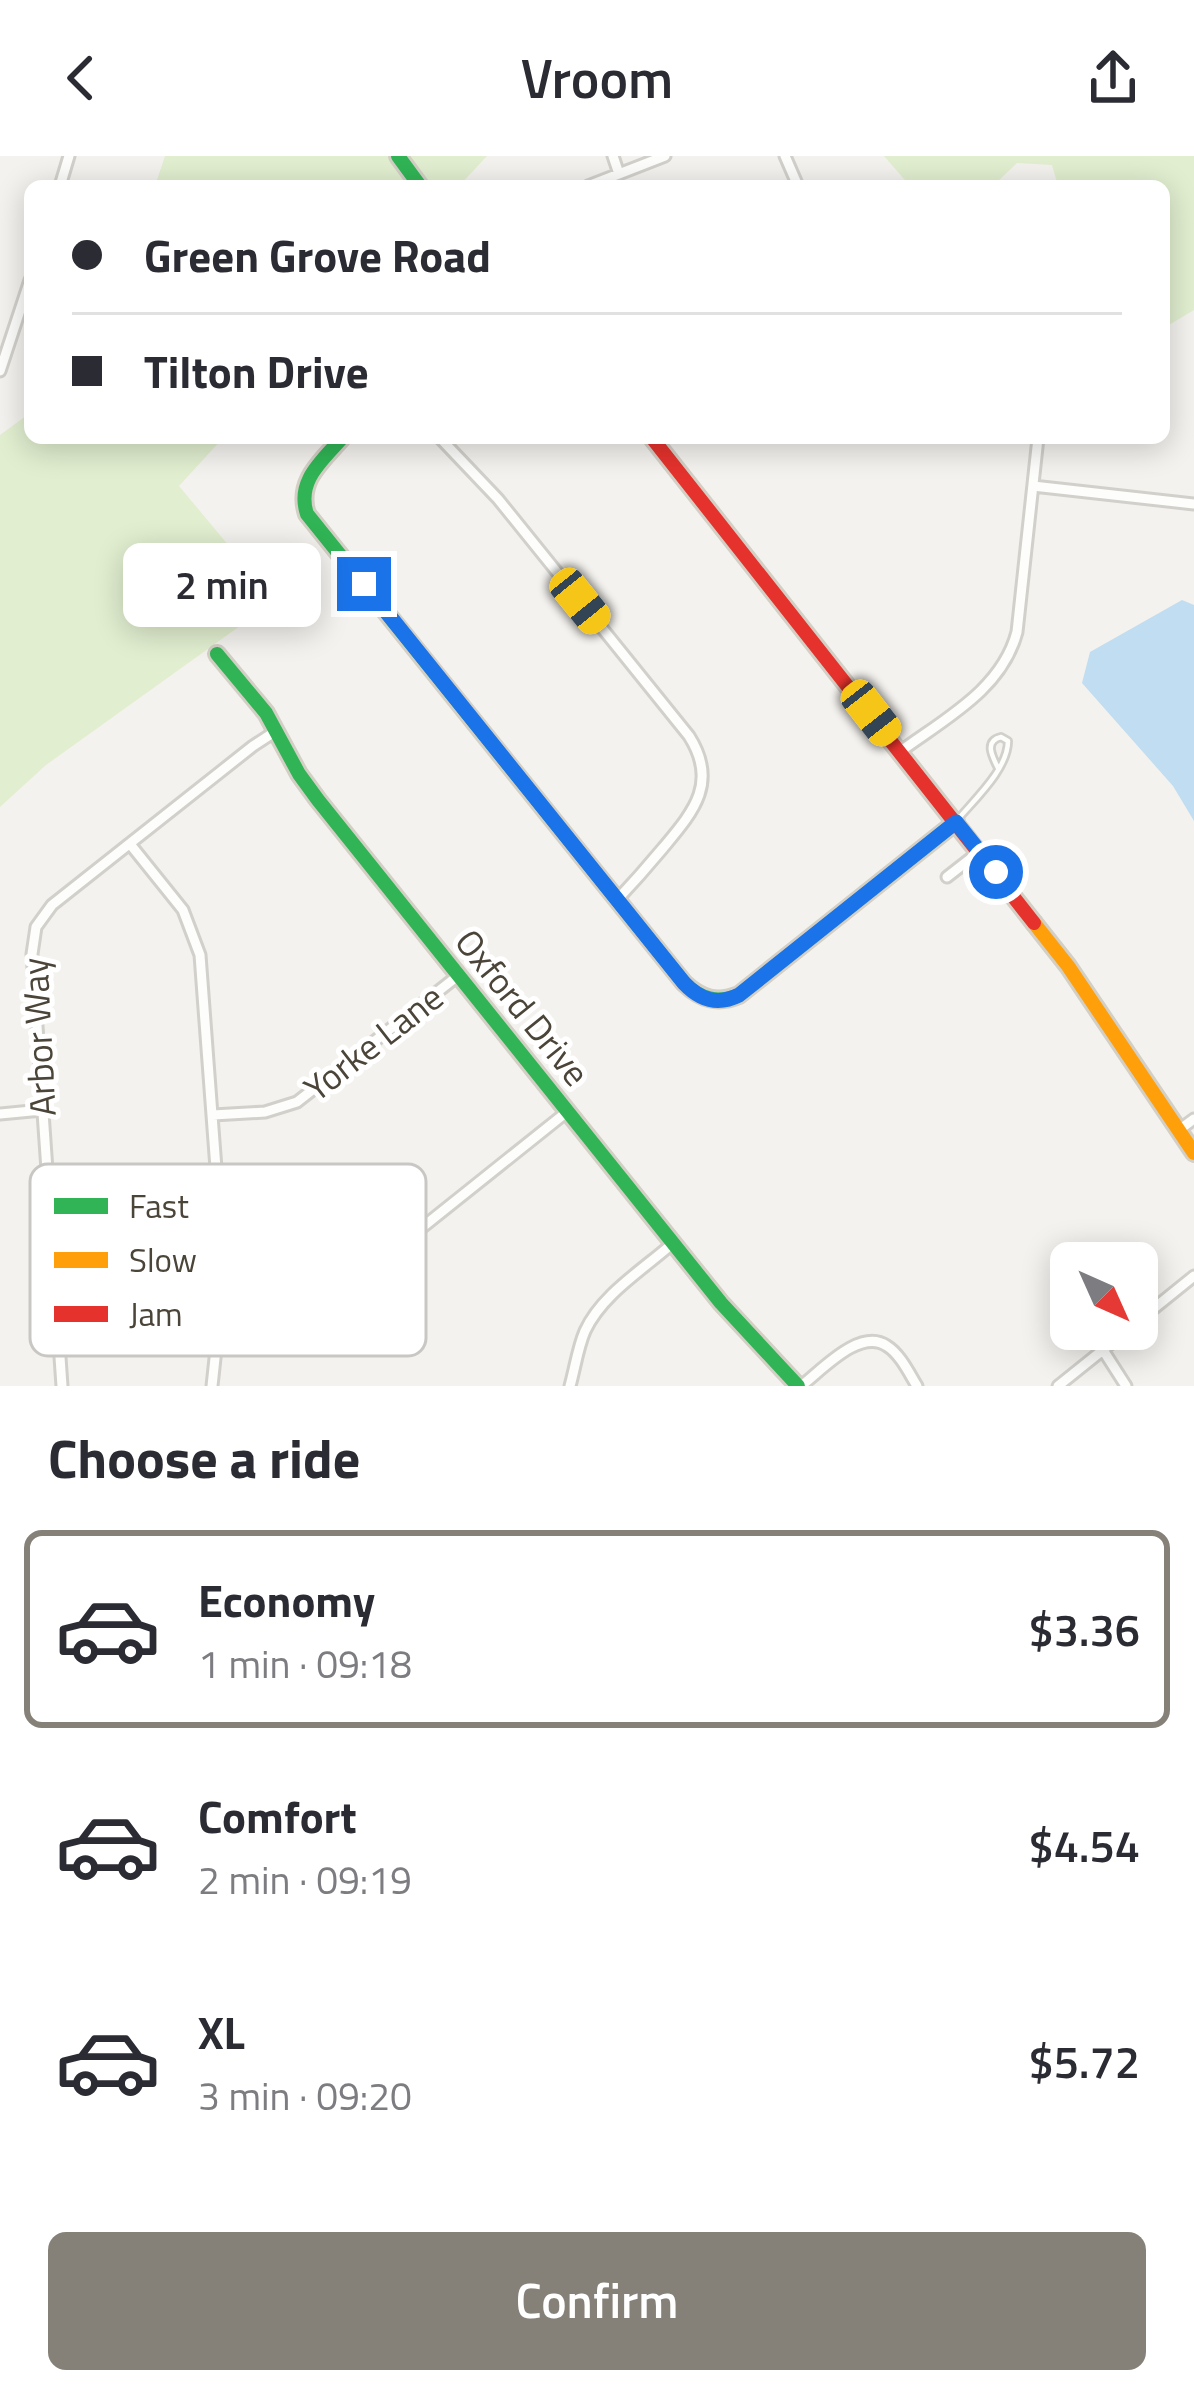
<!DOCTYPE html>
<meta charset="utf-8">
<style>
body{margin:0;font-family:"Titillium Web",sans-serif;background:#f2f2f3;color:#2b2b33;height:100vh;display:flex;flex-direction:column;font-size:45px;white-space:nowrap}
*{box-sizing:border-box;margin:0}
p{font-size:39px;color:#7c7c81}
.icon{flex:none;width:66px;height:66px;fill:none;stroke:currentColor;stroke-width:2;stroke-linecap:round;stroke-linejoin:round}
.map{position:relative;height:1230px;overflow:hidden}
.details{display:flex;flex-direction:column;background:#fff;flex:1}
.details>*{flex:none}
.banner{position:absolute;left:24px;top:24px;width:1146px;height:264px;border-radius:18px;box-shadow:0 6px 30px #0003;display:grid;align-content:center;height:264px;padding:0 48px;background:#fff}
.needle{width:78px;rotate:135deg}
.fabs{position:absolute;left:1050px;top:1086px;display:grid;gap:24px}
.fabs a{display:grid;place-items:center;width:108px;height:108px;border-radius:18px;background:#fff;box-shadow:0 6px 30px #0003;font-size:60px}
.end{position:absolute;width:54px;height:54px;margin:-27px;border:15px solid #1a73e8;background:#fff;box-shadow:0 0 0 6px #fff}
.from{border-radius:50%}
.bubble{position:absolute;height:84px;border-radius:18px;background:#fff;box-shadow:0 6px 30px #0003;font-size:39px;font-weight:600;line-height:84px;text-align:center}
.car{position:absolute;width:36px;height:72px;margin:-36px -18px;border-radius:15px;box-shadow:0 0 9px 3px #0007;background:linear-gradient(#f5c518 24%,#345 0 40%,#f5c518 0 76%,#345 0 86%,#f5c518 0)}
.banner b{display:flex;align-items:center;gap:42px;height:114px;font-size:45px}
.banner b+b{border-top:3px solid #e1e1e2}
.banner i{width:30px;height:30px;background:#2b2b33}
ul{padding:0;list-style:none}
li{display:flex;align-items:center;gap:36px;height:198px;margin:0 24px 18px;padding:0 24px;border:6px solid transparent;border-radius:18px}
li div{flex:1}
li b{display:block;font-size:45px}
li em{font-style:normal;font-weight:600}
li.on{border-color:#868178}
li>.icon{width:108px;height:108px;stroke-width:1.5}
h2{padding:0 48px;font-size:54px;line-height:144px}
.primary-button{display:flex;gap:24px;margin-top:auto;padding:24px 48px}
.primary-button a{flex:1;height:138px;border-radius:18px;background:#868178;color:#fff;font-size:48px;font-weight:600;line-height:138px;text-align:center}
header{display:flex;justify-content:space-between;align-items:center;height:156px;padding:0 48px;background:#fff;font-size:54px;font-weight:600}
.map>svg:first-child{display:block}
.green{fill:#e1eecf}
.water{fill:#c0ddf1}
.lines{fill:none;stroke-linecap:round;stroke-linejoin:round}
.lane-casing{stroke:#d2d0cb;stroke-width:10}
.street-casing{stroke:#d2d0cb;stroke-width:15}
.fast-casing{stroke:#d3cfc5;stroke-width:20}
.slow-casing{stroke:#d3cfc5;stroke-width:20}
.jam-casing{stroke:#d3cfc5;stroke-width:20}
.lane{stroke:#fdfdfc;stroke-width:4.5}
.street{stroke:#fdfdfc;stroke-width:9}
.fast{stroke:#30b455;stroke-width:14}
.slow{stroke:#ff9f0a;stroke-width:14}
.jam{stroke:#e5322d;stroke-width:14}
.route{stroke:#1a73e8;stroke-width:15}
.labels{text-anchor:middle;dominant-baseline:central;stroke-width:10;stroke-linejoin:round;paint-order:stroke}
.street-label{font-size:36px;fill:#4b4439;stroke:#fff}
.key{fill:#fff;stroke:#c9c7c4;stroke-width:3}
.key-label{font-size:33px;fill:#4b4439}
</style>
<header><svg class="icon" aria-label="back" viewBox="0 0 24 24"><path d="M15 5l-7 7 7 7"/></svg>Vroom<svg class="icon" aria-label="share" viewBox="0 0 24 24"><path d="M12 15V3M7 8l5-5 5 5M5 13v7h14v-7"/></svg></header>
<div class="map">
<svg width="1194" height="1230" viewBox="0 0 1194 1230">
<rect width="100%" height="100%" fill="#f4f2ee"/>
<path class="green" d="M165,0h322l-28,30h-304z
M884,0h310v154l-30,18v-142h-106l-6,-21 -35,-2 -24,23h-83z
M30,257v25h193l-44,48 96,115 -229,164 -46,42v-372z"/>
<path class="water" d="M1182,444l12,5v216l-21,-35 -91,-103 8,-31z"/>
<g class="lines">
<g class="lane-casing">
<path id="lane" d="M959,662c18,-21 49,-50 49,-77l-7,-4c-17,4 -9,19 -3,31"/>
</g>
<g class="street-casing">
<path id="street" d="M613,0l6,18
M785,0l13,30
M60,30l9,-30
M588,30l77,-30
M0,215l30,-91
M440,282l58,61 191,237c30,47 4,76 -26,112 -15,18 -30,35 -46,52
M1033,330l161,18
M901,595c45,-33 101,-62 116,-119l21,-194
M130,688l53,66 17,45 24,320 -12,111
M947,721l32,-25
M0,958l42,-4
M213,959l52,-3 32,-10 162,-127
M1179,974l15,-11
M51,1071l68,-2
M224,1119c52,-3 133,2 175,-29l169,-135
M1137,1166l57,-46
M1103,1194l23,36
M62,1230l-30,-432 4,-27 16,-22 201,-159 23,-15
M570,1230c5,-18 8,-39 15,-55 17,-37 59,-62 88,-88
M801,1230c20,-15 59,-59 86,-40 13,8 22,27 30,40
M1058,1230l71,-57"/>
</g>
<g class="fast-casing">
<path id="fast" d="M398,0l22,30
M342,282c-20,23 -46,43 -35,76l377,469c17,16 33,21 55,12l217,-173
M217,498l49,59 33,61 19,26 403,503 77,83"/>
</g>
<g class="slow-casing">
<path id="slow" d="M1034,767l34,43 126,187"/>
</g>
<g class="jam-casing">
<path id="jam" d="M652,282l382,485"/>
</g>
<use href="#lane" class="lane"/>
<use href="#street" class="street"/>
<use href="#fast" class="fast"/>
<use href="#slow" class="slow"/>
<use href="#jam" class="jam"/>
</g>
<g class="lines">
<path class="route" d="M364,428l320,399c16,17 33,23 55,12l217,-173 40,50"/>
</g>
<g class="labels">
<g class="street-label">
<text transform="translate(523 851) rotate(51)">Oxford Drive</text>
<text transform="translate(38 881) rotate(-93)">Arbor Way</text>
<text transform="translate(373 886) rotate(-38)">Yorke Lane</text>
</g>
</g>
<rect x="30" y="1008" width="396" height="192" rx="18" class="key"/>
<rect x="54" y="1042" width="54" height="16" fill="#30b455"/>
<rect x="54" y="1096" width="54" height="16" fill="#ff9f0a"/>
<rect x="54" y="1150" width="54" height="16" fill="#e5322d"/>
<g class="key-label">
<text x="129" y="1062">Fast</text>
<text x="129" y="1116">Slow</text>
<text x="129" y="1170">Jam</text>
</g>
</svg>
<div class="fabs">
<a><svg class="needle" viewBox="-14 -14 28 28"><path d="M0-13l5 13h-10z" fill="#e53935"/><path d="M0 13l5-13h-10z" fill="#7c7c81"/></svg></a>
</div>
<i class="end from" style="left:996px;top:716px"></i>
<i class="end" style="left:364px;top:428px"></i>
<div class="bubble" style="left:123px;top:387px;width:198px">2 min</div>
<i class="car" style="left:580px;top:445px;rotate:141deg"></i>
<i class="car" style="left:871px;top:557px;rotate:142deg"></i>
<div class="banner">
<b><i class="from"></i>Green Grove Road</b>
<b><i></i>Tilton Drive</b>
</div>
</div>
<section class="details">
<h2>Choose a ride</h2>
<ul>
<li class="on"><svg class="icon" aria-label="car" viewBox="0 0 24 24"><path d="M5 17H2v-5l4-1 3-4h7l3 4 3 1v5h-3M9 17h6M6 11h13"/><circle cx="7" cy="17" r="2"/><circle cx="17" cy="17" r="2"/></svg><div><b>Economy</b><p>1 min · 09:18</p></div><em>$3.36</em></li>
<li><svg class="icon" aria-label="car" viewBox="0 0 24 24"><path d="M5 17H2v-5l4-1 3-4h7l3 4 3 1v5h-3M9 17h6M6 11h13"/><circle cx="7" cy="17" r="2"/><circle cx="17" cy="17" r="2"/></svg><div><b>Comfort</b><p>2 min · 09:19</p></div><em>$4.54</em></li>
<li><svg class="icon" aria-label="car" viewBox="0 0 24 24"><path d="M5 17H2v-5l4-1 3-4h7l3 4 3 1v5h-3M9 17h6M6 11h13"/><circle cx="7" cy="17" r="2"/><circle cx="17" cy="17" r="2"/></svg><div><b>XL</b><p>3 min · 09:20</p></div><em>$5.72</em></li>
</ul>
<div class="primary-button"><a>Confirm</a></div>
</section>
